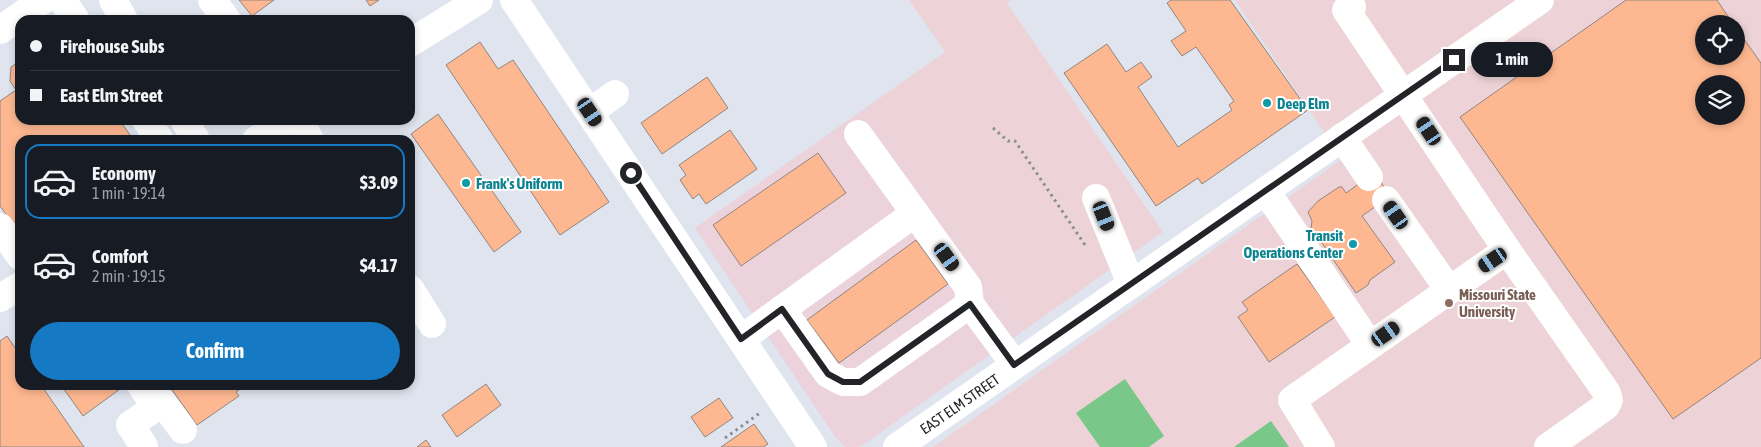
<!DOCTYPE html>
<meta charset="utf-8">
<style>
body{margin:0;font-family:"Asap Condensed",sans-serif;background:#20242c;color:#f1f3f6;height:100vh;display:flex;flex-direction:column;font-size:19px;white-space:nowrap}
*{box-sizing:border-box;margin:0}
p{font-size:16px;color:#9ea1a6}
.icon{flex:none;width:28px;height:28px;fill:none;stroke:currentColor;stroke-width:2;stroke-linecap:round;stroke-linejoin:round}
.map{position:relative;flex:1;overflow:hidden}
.sheet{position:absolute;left:15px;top:135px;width:400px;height:255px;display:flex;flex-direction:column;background:#171b24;border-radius:15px;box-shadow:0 2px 8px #0003}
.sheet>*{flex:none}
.banner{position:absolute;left:15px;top:15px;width:400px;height:110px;border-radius:15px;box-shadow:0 2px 8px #0003;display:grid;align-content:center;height:110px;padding:0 15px;background:#171b24}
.buttons{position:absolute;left:1695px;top:15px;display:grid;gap:10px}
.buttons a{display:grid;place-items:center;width:50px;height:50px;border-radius:50%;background:#171b24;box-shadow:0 2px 8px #0003;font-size:25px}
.end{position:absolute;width:22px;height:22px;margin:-11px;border:6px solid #222428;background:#fff;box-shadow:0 0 0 2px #fff}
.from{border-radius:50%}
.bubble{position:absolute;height:35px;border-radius:18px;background:#171b24;box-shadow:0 2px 8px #0003;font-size:16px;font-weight:700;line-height:35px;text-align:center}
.car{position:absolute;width:15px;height:30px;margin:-15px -8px;border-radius:6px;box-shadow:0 0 4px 1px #0007;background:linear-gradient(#222 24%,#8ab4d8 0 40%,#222 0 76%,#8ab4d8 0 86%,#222 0)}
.banner b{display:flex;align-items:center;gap:18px;height:48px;font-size:19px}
.banner b+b{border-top:1px solid #363941}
.banner i{width:12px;height:12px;background:#f1f3f6}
ul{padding:9px 0 0;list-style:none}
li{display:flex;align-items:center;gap:15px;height:75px;margin:0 10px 8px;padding:0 5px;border:2px solid transparent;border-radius:15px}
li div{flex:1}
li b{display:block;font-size:19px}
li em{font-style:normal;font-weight:700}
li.current{border-color:#1679c4}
li>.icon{width:45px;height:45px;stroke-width:1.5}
.primary-button{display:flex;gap:10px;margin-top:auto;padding:10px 15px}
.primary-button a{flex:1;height:58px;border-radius:30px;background:#1679c4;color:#fff;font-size:20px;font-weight:700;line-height:58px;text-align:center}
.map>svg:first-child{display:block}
.commercial{fill:#ecd2da}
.education{fill:#edd3d7;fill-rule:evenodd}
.green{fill:#79c789}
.building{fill:#feb891;stroke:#908580;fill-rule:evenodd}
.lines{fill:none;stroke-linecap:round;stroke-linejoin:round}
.path{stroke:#898d94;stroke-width:3;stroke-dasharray:2.5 4;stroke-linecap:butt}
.minor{stroke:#fff;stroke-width:28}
.major{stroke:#fff;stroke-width:28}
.route{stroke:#222428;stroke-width:6}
.culture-dot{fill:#0f9aa8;stroke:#fff;stroke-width:2}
.education-dot{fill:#8d6e63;stroke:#fff;stroke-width:2}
.labels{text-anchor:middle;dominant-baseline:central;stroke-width:4;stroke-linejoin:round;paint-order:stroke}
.culture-label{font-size:15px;font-weight:bold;fill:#0d838f;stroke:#fff;text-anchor:start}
.education-label{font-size:15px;font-weight:bold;fill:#785e54;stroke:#fff;text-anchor:start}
.street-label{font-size:15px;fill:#222428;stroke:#fff}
</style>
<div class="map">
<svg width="1761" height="447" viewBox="0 0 1761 447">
<rect width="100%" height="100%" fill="#dfe4ee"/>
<path class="commercial" d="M867,107l156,224 -156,111 -8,5h-14l-9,-9 -141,-210z"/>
<path class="education" d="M909,0h101l-3,3 156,229 -140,99 -156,-224 78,-55z
M1235,0h526v447h-828l409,-288zM1704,24h32v32h-32zM1704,84h32v32h-32z"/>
<path class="green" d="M1125,379l39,57 -15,11h-49l-24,-34z
M1271,421l18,26h-55z"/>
<path class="building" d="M239,0h35l-22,16z
M366,0h13l-9,6z
M1171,0h59l78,110 -106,74 -4,-6 -42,28 -92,-133 43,-29 19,28 15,-10 11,15 -14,10 40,60 54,-37 -3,-5 5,-4 -38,-54 -14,9 -11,-15 15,-10 -19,-28z
M1626,0h91l16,24h-29v32h32v-28l25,35v295l-88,61 -213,-302zM1704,84h32v32h-32z
M480,42l18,27 15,-9 96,142 -49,33 -114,-170z
M20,61v59h99l15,20h-114v94l-20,-28v-105l16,-11 -6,-9 1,-14z
M707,77l21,31 -66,46 -21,-31z
M438,114l83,118 -27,20 -83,-118z
M730,130l27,39 -51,35 -7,-10 -6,5 -13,-19 6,-5 -7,-10z
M818,153l28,40 -105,73 -28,-41z
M1371,175l8,3 10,19 -27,19 33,46 -25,18 -2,5 -12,8 -45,-66 1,-6 -4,-9 10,-11 21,-14h3l4,6z
M916,240l32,44 -109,79 -32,-43z
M1297,264l38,53 -66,45 -31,-45 10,-7 -6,-8z
M7,336l13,19v30h21l43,62h-84v-106z
M486,384l15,21 -44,32 -15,-22z
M61,385h57l2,4 -37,27z
M174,385h72l-10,7 3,4 -42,29 -27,-38z
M719,398l14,20 -28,19 -14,-20z
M754,424l14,20 -5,3h-42z
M426,440l5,7h-14z"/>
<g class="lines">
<path class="path" d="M993,128l15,13h7l70,104
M725,438l35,-25"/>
<g class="minor">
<path d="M62,0l14,20"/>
<path d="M113,0l11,20"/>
<path d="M212,0l15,20"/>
<path d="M0,30l43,-30"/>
<path d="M410,43l69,-43"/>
<path d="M590,112l25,-18"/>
<path d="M146,120l14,20"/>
<path d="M184,120l12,20"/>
<path d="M300,120l10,20"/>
<path d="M858,134l110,153 2,17 45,61"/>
<path d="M1342,137l27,40"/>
<path d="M256,140l32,-20"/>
<path d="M1266,191l104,154"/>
<path d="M1096,198l35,86"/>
<path d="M1386,200l63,90"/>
<path d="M0,227l20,29"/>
<path d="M1507,250l100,143 2,7 -3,6 -58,41"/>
<path d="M410,289l22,35"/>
<path d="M0,298l20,-12"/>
<path d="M782,309l46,65 15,8h17l110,-78"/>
<path d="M741,339l174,-126"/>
<path d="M141,385l15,22 -26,18 14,21"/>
<path d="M156,407l6,-5 21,28"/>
<path id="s1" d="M897,447l643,-447"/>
<path d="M1321,447l-29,-47 215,-150 -161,-240 6,-3"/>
</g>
<path class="major" d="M514,0l299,447"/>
</g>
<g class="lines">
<path class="route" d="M631,173l110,166 41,-30 46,65 15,8h17l110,-78 44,61 440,-305"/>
</g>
<g class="culture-dot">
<circle cx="1267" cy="103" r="5"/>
<circle cx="466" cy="183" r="5"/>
<circle cx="1353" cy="244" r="5"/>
</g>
<circle class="education-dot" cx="1449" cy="303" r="5"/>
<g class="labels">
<g class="culture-label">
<text x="1277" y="103">Deep Elm</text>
<text x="476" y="183">Frank's Uniform</text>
<text x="1343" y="235" text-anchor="end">Transit<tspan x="1343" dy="17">Operations Center</tspan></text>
</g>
<g class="education-label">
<text x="1459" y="294">Missouri State<tspan x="1459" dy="17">University</tspan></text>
</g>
<g class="street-label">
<text stroke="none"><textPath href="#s1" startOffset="76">EAST ELM STREET</textPath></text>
</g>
</g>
</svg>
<div class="buttons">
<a><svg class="icon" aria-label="locate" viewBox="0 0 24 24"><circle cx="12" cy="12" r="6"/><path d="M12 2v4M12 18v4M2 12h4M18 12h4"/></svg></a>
<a><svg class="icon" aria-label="layers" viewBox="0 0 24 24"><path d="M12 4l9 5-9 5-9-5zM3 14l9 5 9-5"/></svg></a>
</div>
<i class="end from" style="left:631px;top:173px"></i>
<i class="end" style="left:1454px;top:60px"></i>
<div class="bubble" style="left:1471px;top:42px;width:82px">1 min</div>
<i class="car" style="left:590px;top:112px;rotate:146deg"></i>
<i class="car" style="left:1429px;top:131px;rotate:326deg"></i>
<i class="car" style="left:1396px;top:215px;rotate:325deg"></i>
<i class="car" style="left:1104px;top:216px;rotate:158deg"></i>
<i class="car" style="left:947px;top:257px;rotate:144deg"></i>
<i class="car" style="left:1493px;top:260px;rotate:236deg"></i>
<i class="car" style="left:1386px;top:334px;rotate:55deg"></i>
<div class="banner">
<b><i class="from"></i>Firehouse Subs</b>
<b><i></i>East Elm Street</b>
</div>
<section class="sheet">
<ul>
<li class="current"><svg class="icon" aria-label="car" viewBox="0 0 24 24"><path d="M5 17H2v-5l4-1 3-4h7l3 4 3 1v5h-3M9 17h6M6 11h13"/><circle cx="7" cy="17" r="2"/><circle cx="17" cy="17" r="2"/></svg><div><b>Economy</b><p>1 min · 19:14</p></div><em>$3.09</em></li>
<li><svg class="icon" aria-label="car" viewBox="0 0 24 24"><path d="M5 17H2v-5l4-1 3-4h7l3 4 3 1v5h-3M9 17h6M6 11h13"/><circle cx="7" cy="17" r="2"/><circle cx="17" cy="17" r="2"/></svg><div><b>Comfort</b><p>2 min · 19:15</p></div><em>$4.17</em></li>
</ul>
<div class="primary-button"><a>Confirm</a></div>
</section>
</div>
